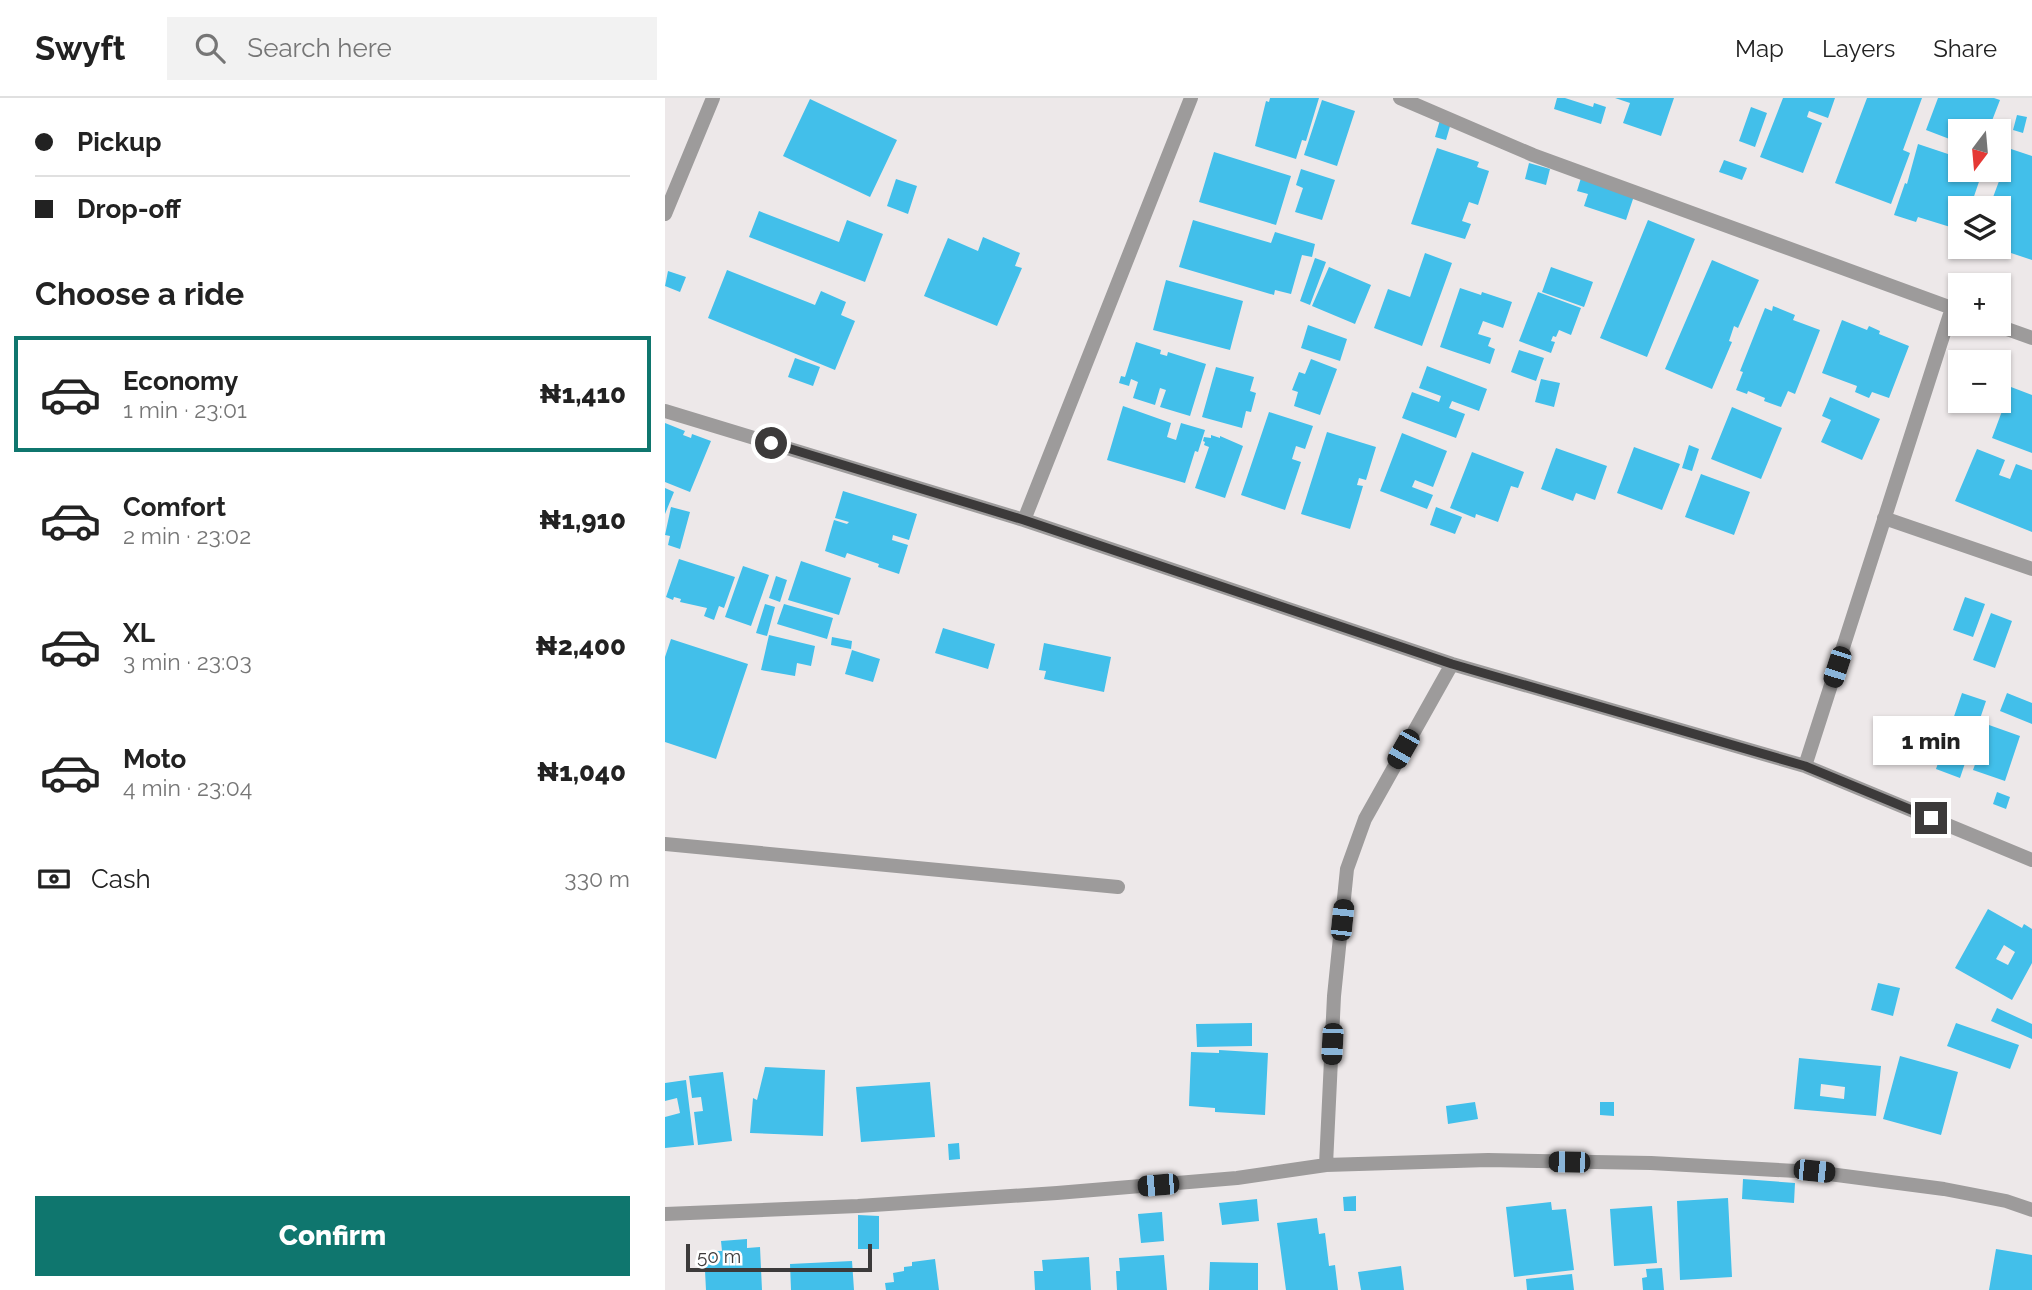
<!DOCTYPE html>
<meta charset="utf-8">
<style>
body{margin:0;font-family:Raleway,sans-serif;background:#f2f2f2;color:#222;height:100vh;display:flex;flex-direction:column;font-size:26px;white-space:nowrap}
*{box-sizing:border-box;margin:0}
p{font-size:23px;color:#767676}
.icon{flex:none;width:38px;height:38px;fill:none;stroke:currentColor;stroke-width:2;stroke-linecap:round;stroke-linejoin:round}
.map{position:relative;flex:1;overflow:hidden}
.details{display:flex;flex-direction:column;background:#fff;width:665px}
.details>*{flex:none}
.guide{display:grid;align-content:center;height:154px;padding:0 35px;background:#fff}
.needle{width:46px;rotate:196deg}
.fabs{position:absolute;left:1283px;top:21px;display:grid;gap:14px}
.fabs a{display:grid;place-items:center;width:63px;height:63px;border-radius:0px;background:#fff;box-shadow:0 2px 5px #0004;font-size:35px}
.scale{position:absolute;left:21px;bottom:18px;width:186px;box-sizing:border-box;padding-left:7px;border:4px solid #3c3a3a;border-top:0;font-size:19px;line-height:24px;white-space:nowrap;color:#3c3a3a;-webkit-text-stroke:5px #fff;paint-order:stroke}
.end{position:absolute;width:32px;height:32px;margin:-16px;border:9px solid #3c3a3a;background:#fff;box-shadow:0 0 0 4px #fff}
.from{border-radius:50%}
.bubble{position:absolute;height:49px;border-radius:0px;background:#fff;box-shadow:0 2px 5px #0004;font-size:23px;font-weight:800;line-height:49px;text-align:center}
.car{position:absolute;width:21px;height:42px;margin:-21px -10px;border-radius:9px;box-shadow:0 0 5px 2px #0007;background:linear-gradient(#222 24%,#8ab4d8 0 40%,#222 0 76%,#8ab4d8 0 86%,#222 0)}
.guide b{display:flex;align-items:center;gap:24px;height:66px;font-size:26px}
.guide b+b{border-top:2px solid #e0e0e0}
.guide i{width:18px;height:18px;background:#222}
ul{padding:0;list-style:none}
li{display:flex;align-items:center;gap:21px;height:116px;margin:0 14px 10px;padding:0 21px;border:4px solid transparent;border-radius:0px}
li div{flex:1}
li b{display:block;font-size:26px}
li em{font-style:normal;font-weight:800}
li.on{border-color:#0f766e}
li>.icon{width:63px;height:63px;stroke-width:1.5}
h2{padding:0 35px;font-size:32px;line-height:84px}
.pay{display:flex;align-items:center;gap:18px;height:77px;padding:0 35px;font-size:26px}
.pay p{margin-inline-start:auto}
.button{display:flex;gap:14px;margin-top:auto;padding:14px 35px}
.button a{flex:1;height:80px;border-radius:0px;background:#0f766e;color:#fff;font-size:28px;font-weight:800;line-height:80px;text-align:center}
header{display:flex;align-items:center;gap:42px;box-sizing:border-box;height:98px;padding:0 35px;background:#fff;border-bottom:2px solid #e0e0e0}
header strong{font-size:33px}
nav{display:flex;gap:38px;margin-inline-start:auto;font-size:24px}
.search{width:490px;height:63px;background:#f2f2f2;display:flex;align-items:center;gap:18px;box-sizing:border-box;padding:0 24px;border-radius:0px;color:#767676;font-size:26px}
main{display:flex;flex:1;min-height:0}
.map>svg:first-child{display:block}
.building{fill:#42bfea;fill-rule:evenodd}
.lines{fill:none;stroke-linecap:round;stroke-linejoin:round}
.street{stroke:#9d9b9b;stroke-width:14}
.route{stroke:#3c3a3a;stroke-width:9}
</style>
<header>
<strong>Swyft</strong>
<div class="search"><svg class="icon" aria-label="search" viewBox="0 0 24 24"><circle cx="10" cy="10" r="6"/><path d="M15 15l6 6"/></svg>Search here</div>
<nav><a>Map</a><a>Layers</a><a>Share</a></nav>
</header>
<main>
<section class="details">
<div class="guide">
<b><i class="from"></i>Pickup</b>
<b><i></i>Drop-off</b>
</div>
<h2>Choose a ride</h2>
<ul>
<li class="on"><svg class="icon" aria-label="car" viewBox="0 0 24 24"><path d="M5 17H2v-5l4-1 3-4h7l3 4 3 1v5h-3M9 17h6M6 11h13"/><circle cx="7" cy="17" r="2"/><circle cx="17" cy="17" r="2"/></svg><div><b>Economy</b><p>1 min · 23:01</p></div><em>₦1,410</em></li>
<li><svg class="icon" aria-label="car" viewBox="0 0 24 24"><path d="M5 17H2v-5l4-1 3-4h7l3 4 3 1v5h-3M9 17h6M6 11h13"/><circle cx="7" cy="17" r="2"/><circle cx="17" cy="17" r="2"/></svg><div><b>Comfort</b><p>2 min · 23:02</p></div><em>₦1,910</em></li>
<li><svg class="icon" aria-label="car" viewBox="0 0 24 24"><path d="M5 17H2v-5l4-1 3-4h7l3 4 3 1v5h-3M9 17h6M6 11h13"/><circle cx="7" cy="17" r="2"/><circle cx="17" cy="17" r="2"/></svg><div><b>XL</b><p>3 min · 23:03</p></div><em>₦2,400</em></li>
<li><svg class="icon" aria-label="car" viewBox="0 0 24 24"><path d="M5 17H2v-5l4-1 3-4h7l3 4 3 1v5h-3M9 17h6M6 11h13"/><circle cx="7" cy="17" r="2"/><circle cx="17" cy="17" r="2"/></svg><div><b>Moto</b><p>4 min · 23:04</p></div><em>₦1,040</em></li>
</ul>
<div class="pay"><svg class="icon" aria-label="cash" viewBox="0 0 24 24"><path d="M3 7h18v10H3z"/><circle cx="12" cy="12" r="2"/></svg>Cash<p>330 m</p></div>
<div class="button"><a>Confirm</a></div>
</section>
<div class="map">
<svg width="1367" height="1192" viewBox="0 0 1367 1192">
<rect width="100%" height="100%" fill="#ede8e9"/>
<path class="building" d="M605,0h49l-13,43 -4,-1 -6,19 -41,-13 11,-45 3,1z
M892,0h8l28,9 1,-4 12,4 -5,17 -47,-15z
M950,0h59l-13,38 -38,-13 7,-20z
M1118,0h52l-7,20 -19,-7 -2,6 15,6 -19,50 -43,-16z
M1202,0h55l-19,52 7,3 -19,51 -56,-21z
M1273,0h56l6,2 -12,31h-28v12l-34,-13z
M145,1l87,41 -27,57 -87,-41z
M657,2l33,11 -18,55 -33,-11z
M1086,9l16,6 -12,34 -16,-6z
M1352,17l10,2 -4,16 -10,-3z
M775,22l11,3 -5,17 -11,-3z
M1253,46l42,14v12h23l-13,38h-10v22l-42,-13 -2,5 -22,-7 11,-32 2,1z
M772,50l42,14 -2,5 12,4 -11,34 -9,-3 -7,19 9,3 -6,15 -54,-15z
M1346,51l21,7v104l-33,-11v-41h-10z
M549,54l77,24 -15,49 -77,-23z
M1059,62l23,8 -5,12 -23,-8z
M864,65l21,6 -4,16 -21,-6z
M636,71l34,11 -13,40 -27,-8 8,-24 -7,-3z
M916,80l53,18 -8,24 -42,-14 4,-12 -11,-3z
M231,81l21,7 -9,28 -21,-8z
M94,113l80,31 8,-22 36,14 -18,48 -116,-45z
M528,122l78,23 4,-11 40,12 -3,13 -10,-2 -11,39 -16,-4 -1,5 -95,-28z
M983,122l47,19 -48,118 -47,-19z
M318,139l37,16 -5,13 7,2 -25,58 -73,-30 24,-58 30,13z
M760,155l27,10 -30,83 -48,-18 14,-39 22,8z
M650,160l11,4 -16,43 -10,-4z
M1047,162l47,20 -21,48 -4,-2 -5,15 3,1 -20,47 -47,-20z
M664,169l42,18 -16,39 -43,-18z
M886,169l42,15 -9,25 -42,-15z
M62,172l88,35 6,-14 25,11 -5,13 14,6 -20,49 -127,-52z
M3,173l18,6 -6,15 -15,-6z
M501,182l77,21 -13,49 -77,-20z
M795,190l21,7 1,-3 30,10 -9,26 -20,-7 -5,13 13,4 -3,8 7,3 -5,15 -50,-17z
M873,194l43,16 -10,27 -12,-5 -3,7 -3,-1 -2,5 4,1 -4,11 -32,-12z
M1108,208l22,9 -2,5 27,10 -25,64 -7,-3 -7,16 -17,-6 1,-3 -17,-7 -1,3 -11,-4 7,-18 -3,-1 25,-63 7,3z
M1177,222l25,10 2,-4 11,5 -1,3 30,12 -20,52 -17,-6 -3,6 -14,-6 2,-6 -35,-13z
M643,227l39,14 -7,22 -39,-13z
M471,244l25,8 -1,4 7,2 1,-4 38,12 -16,52 -30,-9 6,-17 -6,-2 -5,17 -22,-7 5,-16 -7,-3 -2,7 -10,-3 2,-7 4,1z
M854,252l25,8 -8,23 -25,-9z
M130,260l25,9 -7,19 -25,-9z
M646,261l26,10 -17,46 -26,-9 4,-14 -6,-2 7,-18 6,2z
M762,268l60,23 -8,22 -27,-10 -3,7 16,6 -9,24 -54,-20 10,-26 27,10 2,-6 -22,-8z
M551,269l38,10 -4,14 6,2 -5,19 -5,-1 -4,17 -40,-11z
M876,281l19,4 -6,24 -19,-5z
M1346,289l21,8v58l-40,-15z
M1165,299l50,22 -18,41 -41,-18 10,-22 -9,-4z
M458,308l48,17 -4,14 9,3 5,-17 24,7 -7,22 -3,-1 -10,32 -78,-23z
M1067,309l50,21 -21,51 -50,-20z
M604,314l44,14 -8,23 -9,-3 -4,13 9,3 -16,48 -44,-15z
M0,325l20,8 -2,4 8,3 1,-4 19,7 -21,51 -25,-10z
M662,334l49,15 -10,33 -7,-2 -2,7 6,1 -13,43 -49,-15z
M737,335l45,18 -14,36 -18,-7 -3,7 21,8 -6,14 -47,-18z
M546,337l9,3v-2l23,10 -18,52 -30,-10 14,-41 -5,-2 1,-3 -2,-1 1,-4 7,1z
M1024,347l10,4 -7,22 -10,-3z
M969,349l46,17 -18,46 -45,-17z
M891,350l51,18 -12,34 -19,-7 -3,8 -32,-12z
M1312,351l28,11 -6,15 11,4 6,-15 16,6v62l-77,-31z
M807,354l52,20 -6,16 -7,-2 -13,36 -22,-8 -1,4 -25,-10z
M1036,376l49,18 -16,43 -49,-18z
M0,390l9,4 -9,22z
M178,393l74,23 -8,26 -16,-5 -1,5 16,5 -9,29 -21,-7 1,-3 -32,-11 -2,5 -20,-7 9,-31 13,4 2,-2 -14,-4z
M6,409l19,5 -10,37 -12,-4 2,-9 -5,-1z
M771,409l26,10 -7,17 -25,-9z
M14,461l56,18 -11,31 -5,-2 -5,14 -10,-4 3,-8 -27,-6 1,-3 -7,-2 -1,3 -7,-3z
M136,463l50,17 -12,37 -51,-15z
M78,468l26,9 -18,51 -26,-9z
M111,478l11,4 -7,22 -11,-4z
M1300,499l20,7 -12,33 -20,-7z
M100,506l10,3 -8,29 -11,-3z
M119,506l49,14 -6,21 -50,-15z
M1326,515l21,8 -17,47 -22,-8z
M278,530l52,16 -7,25 -53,-16z
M104,537l46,11 -4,20 -14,-3 -2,13 -34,-6z
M167,539l20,4 -1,8 -20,-4z
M6,541l77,25 -32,95 -51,-17v-85z
M379,545l67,14 -7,35 -60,-13 2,-8 -7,-1z
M187,552l28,9 -7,23 -28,-8z
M1297,595l24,8 -26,77 -24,-9z
M1342,595l25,10v21l-32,-13z
M1324,627l31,11 -15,45 -32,-11z
M1332,694l13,5 -4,12 -13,-5z
M1323,811l34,19 2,-4 8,5v34l-20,37 -57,-32zM1339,847l11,7 -7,13 -12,-6z
M1213,885l22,5 -7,28 -22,-6z
M1332,910l35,16v15l-41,-18z
M587,925v23l-55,1 -1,-23z
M1291,925l63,22 -9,24 -63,-23z
M554,952l49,3 -3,62 -50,-3v-4l-26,-2 2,-54 28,1z
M1235,958l58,16 -17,63 -58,-16z
M1134,960l82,8 -5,50 -82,-7zM1156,986l24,3 -1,12 -24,-3z
M100,969l60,3 -2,66 -73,-3 3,-35 4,2z
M58,974l9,69 -34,4 -4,-33 9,-1 -2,-14 -9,1 -3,-22z
M21,982l8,65 -29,3v-31l15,-4 -3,-15 -12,3v-18z
M265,984l5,55 -74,5 -5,-55z
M810,1004l3,17 -30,5 -2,-18z
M935,1004h14v14l-14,-1z
M294,1045l1,16 -11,1 -1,-16z
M1078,1081l52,4 -1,20 -52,-4z
M691,1098v15h-12l-1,-14z
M1063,1100l4,79 -52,3 -3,-79z
M592,1101l2,22 -37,4 -3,-22z
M886,1104l1,8 14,-1 8,61 -60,7 -8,-70z
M987,1108l5,57 -43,3 -4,-57z
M497,1114l2,29 -23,2 -3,-29z
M193,1117l21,1v33h-21z
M652,1120l2,16 6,-1 4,33 6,-1 3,25h-52l-9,-67z
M82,1141v9l13,-1 2,43h-56l-2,-39h18l-1,-10z
M1331,1151l36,6v35h-43z
M499,1157l3,35h-50l-1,-19h4l-1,-13z
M424,1159l2,33h-56l-1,-19h9l-1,-11z
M270,1161l4,31h-53l-1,-7 9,-1 -1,-9 11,-2v-4l8,-1v-4z
M187,1163l2,29h-63l-1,-26z
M545,1164l48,1v27h-49z
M736,1168l3,24h-43l-3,-18z
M997,1170l2,22h-21l-1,-12 5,-1 -1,-8z
M907,1176l2,16h-47l-1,-11z"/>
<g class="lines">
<path class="street" d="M735,0l133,57 427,156
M0,116l48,-116
M1328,226l39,14
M0,313l359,109 428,144 353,102 227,94
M1219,420l148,51
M359,422l167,-422
M1140,668l147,-458
M0,746l453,43
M661,1067l8,-169 13,-127 18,-50 87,-155
M0,1116l193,-8 199,-13 180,-15 89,-13 162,-5 163,3 163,9 130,17 62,12 26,9"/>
</g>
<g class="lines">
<path class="route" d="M106,345l253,77 428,144 353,102 126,52"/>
</g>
</svg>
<div class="fabs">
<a><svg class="needle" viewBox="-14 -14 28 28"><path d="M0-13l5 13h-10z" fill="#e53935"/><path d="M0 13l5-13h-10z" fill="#767676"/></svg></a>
<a><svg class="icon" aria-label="layers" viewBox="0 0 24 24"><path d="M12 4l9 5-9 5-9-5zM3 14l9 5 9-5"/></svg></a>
<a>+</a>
<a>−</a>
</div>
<div class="scale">50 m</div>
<i class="end from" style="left:106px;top:345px"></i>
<i class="end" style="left:1266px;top:720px"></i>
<div class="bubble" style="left:1208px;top:618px;width:116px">1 min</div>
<i class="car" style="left:1172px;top:569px;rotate:198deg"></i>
<i class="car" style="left:738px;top:651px;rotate:210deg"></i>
<i class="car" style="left:677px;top:822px;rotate:6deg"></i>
<i class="car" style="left:667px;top:946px;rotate:183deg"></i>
<i class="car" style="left:904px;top:1064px;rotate:271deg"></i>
<i class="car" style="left:1149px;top:1073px;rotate:96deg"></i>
<i class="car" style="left:493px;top:1087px;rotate:265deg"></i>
</div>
</main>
